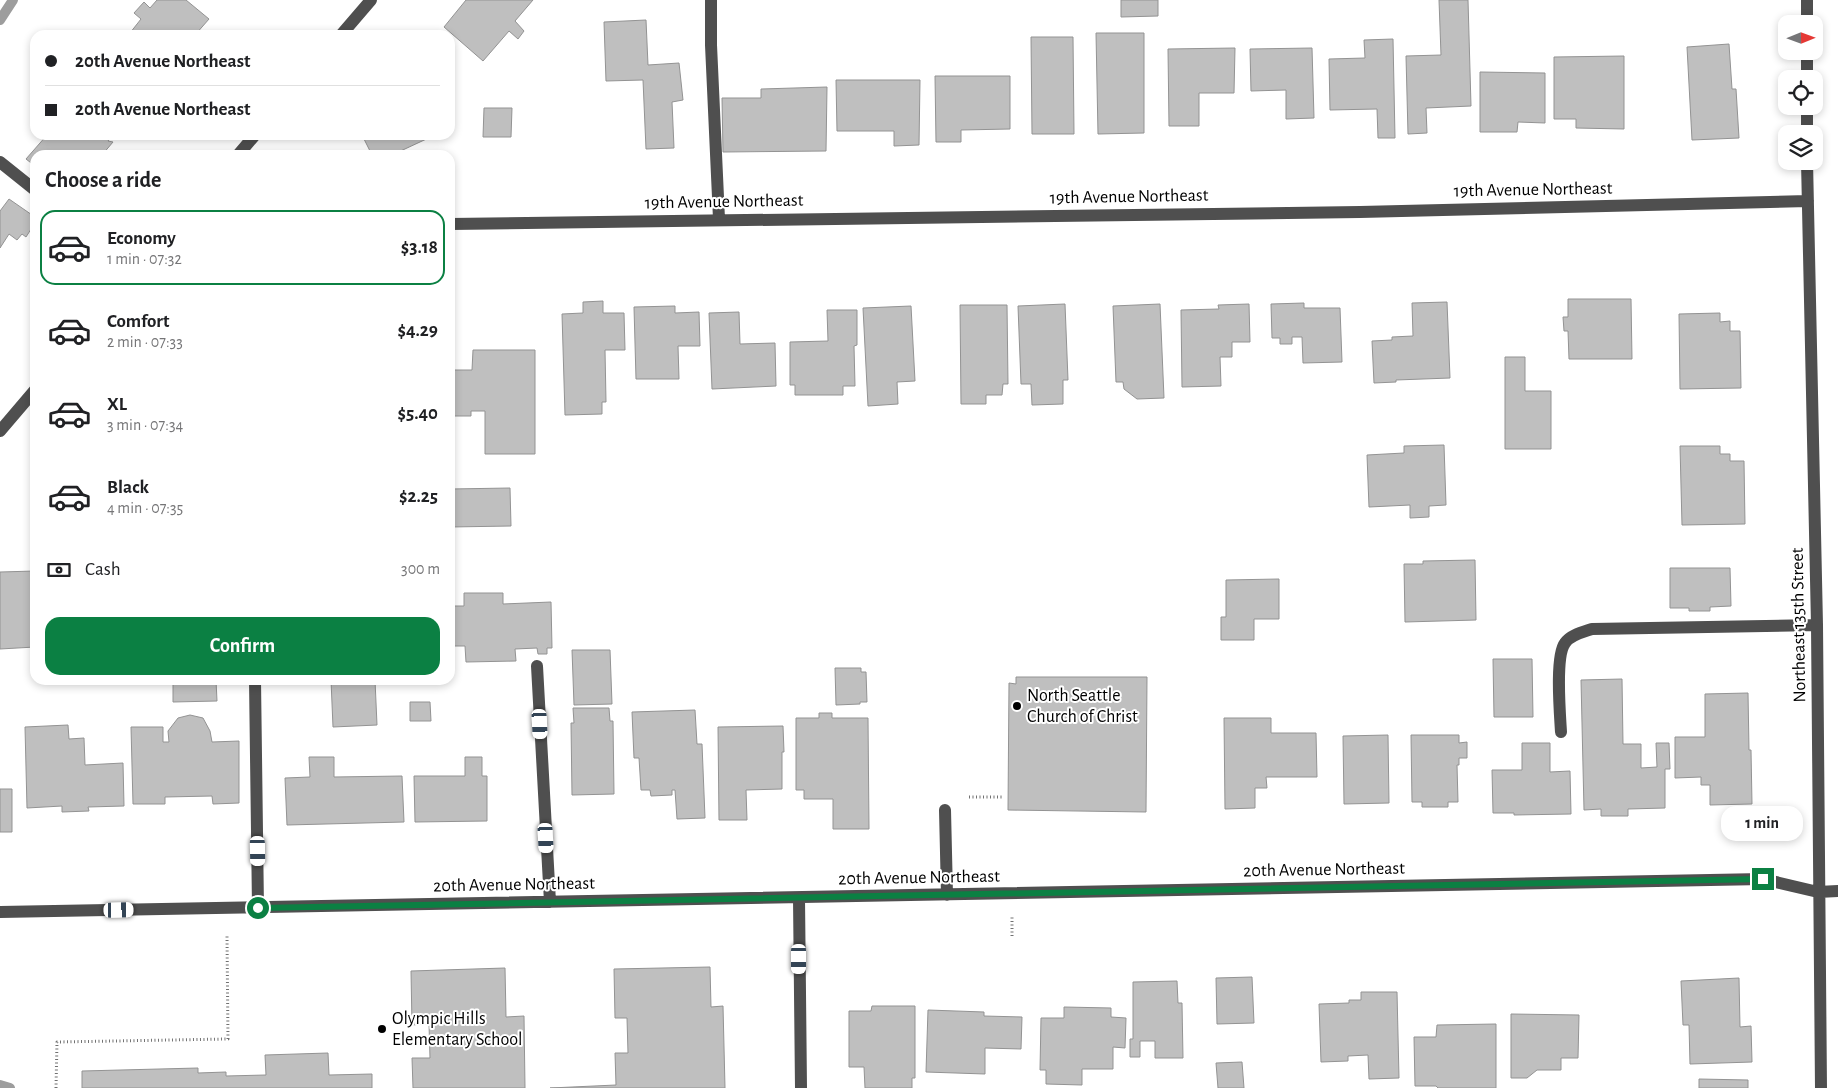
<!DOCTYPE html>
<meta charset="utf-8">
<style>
body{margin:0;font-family:"Alegreya Sans",sans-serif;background:#f2f2f2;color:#202124;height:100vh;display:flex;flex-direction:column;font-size:19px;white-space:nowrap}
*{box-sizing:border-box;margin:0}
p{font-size:16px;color:#757577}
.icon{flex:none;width:28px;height:28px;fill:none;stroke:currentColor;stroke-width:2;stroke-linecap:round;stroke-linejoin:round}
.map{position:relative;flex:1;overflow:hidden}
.panel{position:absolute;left:30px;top:150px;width:425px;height:535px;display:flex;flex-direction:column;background:#fff;border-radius:15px;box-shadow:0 2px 8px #0003}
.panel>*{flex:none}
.top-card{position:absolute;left:30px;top:30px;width:425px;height:110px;border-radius:15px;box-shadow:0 2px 8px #0003;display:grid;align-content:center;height:110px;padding:0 15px;background:#fff}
.needle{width:32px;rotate:89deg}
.controls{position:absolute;left:1778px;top:15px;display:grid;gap:10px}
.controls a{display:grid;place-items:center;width:45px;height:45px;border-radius:10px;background:#fff;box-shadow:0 2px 8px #0003;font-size:25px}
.end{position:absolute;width:22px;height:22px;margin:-11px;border:6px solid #0b8043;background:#fff;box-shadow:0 0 0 2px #fff}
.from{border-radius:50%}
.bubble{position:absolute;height:35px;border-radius:15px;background:#fff;box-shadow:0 2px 8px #0003;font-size:16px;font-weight:600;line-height:35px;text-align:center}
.car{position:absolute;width:15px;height:30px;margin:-15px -8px;border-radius:6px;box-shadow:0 0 4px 1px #0007;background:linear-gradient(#fff 24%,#345 0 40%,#fff 0 76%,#345 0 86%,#fff 0)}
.top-card b{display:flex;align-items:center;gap:18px;height:48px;font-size:19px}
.top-card b+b{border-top:1px solid #e0e0e0}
.top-card i{width:12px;height:12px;background:#202124}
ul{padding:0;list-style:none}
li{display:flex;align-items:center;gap:15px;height:75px;margin:0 10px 8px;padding:0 5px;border:2px solid transparent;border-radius:15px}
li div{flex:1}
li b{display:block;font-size:19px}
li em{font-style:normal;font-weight:600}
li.on{border-color:#0b8043}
li>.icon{width:45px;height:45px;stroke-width:1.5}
h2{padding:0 15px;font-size:22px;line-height:60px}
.pay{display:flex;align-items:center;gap:12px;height:55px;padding:0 15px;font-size:19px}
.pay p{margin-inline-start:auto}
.cta{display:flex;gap:10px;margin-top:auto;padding:10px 15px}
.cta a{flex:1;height:58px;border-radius:15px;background:#0b8043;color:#fff;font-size:20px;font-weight:600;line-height:58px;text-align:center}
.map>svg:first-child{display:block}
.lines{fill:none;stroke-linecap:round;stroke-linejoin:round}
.stream{stroke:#9d9d9d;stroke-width:10}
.building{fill:#bfbfbf;stroke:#939393}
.path{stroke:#717171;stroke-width:3;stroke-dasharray:1 2.5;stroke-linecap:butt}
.minor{stroke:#4f4f4f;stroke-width:12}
.route{stroke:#0b8043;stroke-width:6}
.poi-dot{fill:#000;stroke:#fff;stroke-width:2}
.labels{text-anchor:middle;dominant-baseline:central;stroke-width:4;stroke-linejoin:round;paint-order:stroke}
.street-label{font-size:18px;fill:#000;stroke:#fff}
.poi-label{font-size:18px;fill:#000;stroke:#fff;text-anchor:start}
</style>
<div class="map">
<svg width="1838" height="1088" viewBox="0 0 1838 1088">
<rect width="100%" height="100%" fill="#fff"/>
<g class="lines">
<path class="stream" d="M0,20l13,-20
M0,1085l10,3"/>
</g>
<path class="building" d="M157,0h29l23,19 -14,16h-63l-2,-2 11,-14 -7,-6 10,-11 6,6z
M466,0h67l-18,21 9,10 -6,8 -9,-8 -26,30 -39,-34z
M1121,0h37v16l-37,1z
M1439,0h29l3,106 -45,2 1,25 -19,1 -2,-78 35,-1z
M646,20l2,45 31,-2 4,37 -11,2 2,46 -28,1 -3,-69 -37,1 -2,-59z
M1096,33h48v100l-46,1z
M1031,37h42l1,97h-42z
M1393,39l2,99h-17l-1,-29 -47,1 -1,-51 36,-1 -1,-18z
M1729,44l3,45h4l3,49 -47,2 -5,-93z
M1235,48l-1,45h-35v33h-30l-1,-77z
M1312,48l2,70 -28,1v-29l-35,1 -1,-42z
M1624,56v73l-48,-1v-9h-22v-62z
M1480,72l65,1v50l-27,-1 -1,10h-37z
M935,76h75v53l-49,1v12h-25z
M836,80h84l-1,65 -25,1v-15h-57z
M827,87l-1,64 -103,1 -1,-54h39v-9z
M484,108h28l-1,29h-28z
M47,135h73l-3,4 -4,-4 -5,6 5,1 -11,13h-67v11l-9,-7z
M362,135h73l-43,20h-20z
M9,199l26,18v6l-9,14 -4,-3 -5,6 -8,-6 -9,14v-37z
M1568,299h63l1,60h-63l-1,-28h-4l-1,-14h5z
M603,301v12h21l1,37h-20l1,52h-4v12l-37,1 -3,-101 21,-1v-11z
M1447,302l3,76 -54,2v2l-22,1 -2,-42 20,-1v-3l21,-1 -1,-33z
M1304,303v5h36l2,54 -39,1 -1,-26h-10v7h-12v-6h-8l-1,-34z
M1065,304l3,76h-5v24l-31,1 -1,-21h-10l-3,-78z
M1160,304l4,94 -27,1 -13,-10 -1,-7h-7l-3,-76z
M1249,304l1,38h-18v15h-12l1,29 -39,1 -1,-77 38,-1 -1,-4z
M960,305h47l1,79h-5l-1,11h-16v9h-25z
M675,306v7l24,-1 1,34h-22l1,33h-43l-2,-72z
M911,306l4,75 -18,1 1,22 -30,2 -5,-98z
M827,310h30v35l-3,1 1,40h-12v9h-48v-10h-5v-43l38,-1z
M739,312l1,32 35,-1 1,43 -64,3 -3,-76z
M1720,313v9l10,-1v10h10l1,57 -61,1 -1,-75z
M473,350h62v104h-50v-43h-14v5h-21v-46h22z
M1505,357h20v34h26v58h-46z
M1444,445l2,60 -17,1v11l-19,1v-13l-41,2 -2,-52 37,-2v-7z
M1680,446h40v8h10v7h14l1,63 -63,1z
M510,488l1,38 -61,1v-38z
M1475,560l1,60 -71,2 -1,-58h19v-3z
M1670,568h60l1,38 -21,1v4h-21v-3h-19z
M35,571v76l-35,2v-77z
M1279,579v40h-25v21h-33v-23h5v-37z
M464,593h39v11l48,-2 1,46h-5v6h-9l-1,-6 -22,1 1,12 -50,1 -1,-16h-15v-40h14z
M572,650h38l2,54 -38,1z
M1493,659h39l1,58h-39z
M835,668h26v4h5l1,30h-7v2l-24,1z
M1016,677h131l-1,135 -138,-2 1,-127 7,1z
M1622,679l1,65h18v24l16,-1 -1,-24h13l1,26h-5v39l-37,1v7h-27v-7l-17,1 -3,-130z
M173,680h43l1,21 -44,1z
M331,680h44l2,45 -44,2z
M1748,693l1,57h2l1,54 -42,1v-20h-9v-8l-26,1v-41h30v-43z
M410,702h20l1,19h-21z
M573,708h36l1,13h3l1,73 -42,1 -1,-72h3z
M695,710l2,34h5l3,74 -28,1 -2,-29h-3v5l-21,1 -1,-6h-9l-2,-32h-5l-2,-46z
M819,713h13v5h36l1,111h-36v-30h-29v-9h-8v-72h23z
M190,715l13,3 7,13 2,11 27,-1v62l-26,1 -1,-8 -47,1v7h-32l-2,-77h32v15h6l-1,-11 10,-13z
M1224,718h47v15h45l1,44h-51l1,11h-12v20l-30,1z
M68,725l1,14 15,-1 1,27 38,-2 1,43 -36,1 1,4 -27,1v-6l-35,2 -2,-81z
M783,726l1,26h-2v37l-36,1 1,30h-28l-1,-93z
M1388,735l1,68 -45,1 -1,-68z
M1411,735h48v8l8,-1v16h-8v7h-2l1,37h-10v5h-26v-5h-10z
M1522,743h28v29l20,-1 1,43 -57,1v-2h-21l-1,-43h30z
M309,757h25v20l68,-1 2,46 -117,3 -2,-47 25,-1z
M465,757h17v19h5v45l-72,1 -1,-46h51z
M0,789h12v43h-12z
M710,967l1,40 12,-1 2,82h-175l66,-3 -1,-32h13l-1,-35h-12l-1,-49z
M505,968l1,49 18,-1 1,72h-112l-1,-30h18l-1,-34 -17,1 -1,-54z
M1252,977l2,46 -37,1 -1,-46z
M1739,978l1,49 11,-1 1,36 -62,2 -1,-39h-6l-2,-44z
M1177,981l1,22h4l1,55h-28v-17h-15v16h-10v-18h3v-57z
M1361,992h36l2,86 -30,1 -1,-24 -20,1v5l-27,1 -2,-58 30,-1v-3h12z
M872,1006h43v72h-3v10h-47l-1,-21h-15v-56h22z
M1064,1007l47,1v9l15,1 -1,30 -12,-1v22h-31v16l-36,-1v-14h-6l1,-52h23z
M928,1010l56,2v4l38,1 -1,32 -36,-1v26l-59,-2z
M1511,1014l68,1 -1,43h-17v12h-24l-10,8h-16z
M1496,1024v64h-58l-2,-2h-21l-1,-49h22l1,-12z
M328,1053l1,22 43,-1v14h-290v-17l116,-3v5l28,-1v4l40,-1 -1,-20z
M1242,1062l2,26h-26l-2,-25z
M1699,1079l49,1v8h-49z"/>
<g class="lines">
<path class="path" d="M969,797h35
M1012,936v-20
M56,1088l1,-46 171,-3 -1,-103"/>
<path class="minor" d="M711,0v45l8,174
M1807,0v24
M341,35l30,-35
M1807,51v28
M1807,106v28
M238,155l17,-20
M1807,161l10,464 4,463
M0,162l35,28
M450,224l910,-12 448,-11
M0,431l35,-41
M537,666l13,236
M255,680l3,228
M1561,732c-1,-18 -6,-76 4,-89 5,-8 18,-11 27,-14l225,-4
M945,810l2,85
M799,898l2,190
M0,912l1763,-33 55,13 20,-1"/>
</g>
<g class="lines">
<path class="route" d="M258,908l1505,-29"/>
</g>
<g class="poi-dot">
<circle cx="1017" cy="706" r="5"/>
<circle cx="382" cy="1029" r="5"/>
</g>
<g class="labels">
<g class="street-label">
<text transform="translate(1533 190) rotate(-1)">19th Avenue Northeast</text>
<text transform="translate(1129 197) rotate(-1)">19th Avenue Northeast</text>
<text transform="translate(724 202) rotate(-1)">19th Avenue Northeast</text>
<text transform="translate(1799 625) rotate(-91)">Northeast 135th Street</text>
<text transform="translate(1324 870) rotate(-1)">20th Avenue Northeast</text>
<text transform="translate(919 878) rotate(-1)">20th Avenue Northeast</text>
<text transform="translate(514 885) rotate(-1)">20th Avenue Northeast</text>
</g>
<g class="poi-label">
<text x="1027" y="696">North Seattle<tspan x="1027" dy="21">Church of Christ</tspan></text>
<text x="392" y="1019">Olympic Hills<tspan x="392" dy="21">Elementary School</tspan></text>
</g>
</g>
</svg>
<div class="controls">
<a><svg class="needle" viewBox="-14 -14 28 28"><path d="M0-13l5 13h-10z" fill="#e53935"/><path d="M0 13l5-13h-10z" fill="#757577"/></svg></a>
<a><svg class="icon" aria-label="locate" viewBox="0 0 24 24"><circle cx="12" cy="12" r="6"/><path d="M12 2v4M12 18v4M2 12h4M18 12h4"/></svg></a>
<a><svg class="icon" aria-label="layers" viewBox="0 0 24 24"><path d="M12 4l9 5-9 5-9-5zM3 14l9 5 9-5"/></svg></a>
</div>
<i class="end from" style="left:258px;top:908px"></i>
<i class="end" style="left:1763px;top:879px"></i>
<div class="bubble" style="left:1721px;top:806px;width:82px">1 min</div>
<i class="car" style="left:540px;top:724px;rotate:177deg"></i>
<i class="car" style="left:546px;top:838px;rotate:177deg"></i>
<i class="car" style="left:258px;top:851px;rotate:179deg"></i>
<i class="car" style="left:119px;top:910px;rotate:89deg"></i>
<i class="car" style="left:799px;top:959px;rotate:180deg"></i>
<div class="top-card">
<b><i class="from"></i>20th Avenue Northeast</b>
<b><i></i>20th Avenue Northeast</b>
</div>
<section class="panel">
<h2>Choose a ride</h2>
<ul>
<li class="on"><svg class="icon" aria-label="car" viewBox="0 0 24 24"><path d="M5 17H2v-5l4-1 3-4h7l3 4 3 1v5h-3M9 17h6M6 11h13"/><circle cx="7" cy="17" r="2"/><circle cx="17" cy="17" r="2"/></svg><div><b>Economy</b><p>1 min · 07:32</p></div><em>$3.18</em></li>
<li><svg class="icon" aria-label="car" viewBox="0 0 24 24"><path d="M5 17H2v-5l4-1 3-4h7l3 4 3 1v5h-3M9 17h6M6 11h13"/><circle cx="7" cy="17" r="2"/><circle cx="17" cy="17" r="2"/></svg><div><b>Comfort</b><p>2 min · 07:33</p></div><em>$4.29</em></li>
<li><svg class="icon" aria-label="car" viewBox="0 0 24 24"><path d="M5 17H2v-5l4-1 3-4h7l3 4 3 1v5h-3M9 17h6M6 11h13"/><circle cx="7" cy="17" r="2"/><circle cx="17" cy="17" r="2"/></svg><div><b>XL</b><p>3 min · 07:34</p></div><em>$5.40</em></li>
<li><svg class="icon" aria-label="car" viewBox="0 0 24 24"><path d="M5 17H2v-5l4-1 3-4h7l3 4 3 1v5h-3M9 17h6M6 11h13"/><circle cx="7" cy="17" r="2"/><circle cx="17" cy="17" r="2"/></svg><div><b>Black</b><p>4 min · 07:35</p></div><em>$2.25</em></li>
</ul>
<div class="pay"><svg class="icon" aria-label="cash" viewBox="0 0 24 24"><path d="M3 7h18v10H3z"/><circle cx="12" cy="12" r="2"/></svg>Cash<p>300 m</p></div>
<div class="cta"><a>Confirm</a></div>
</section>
</div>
